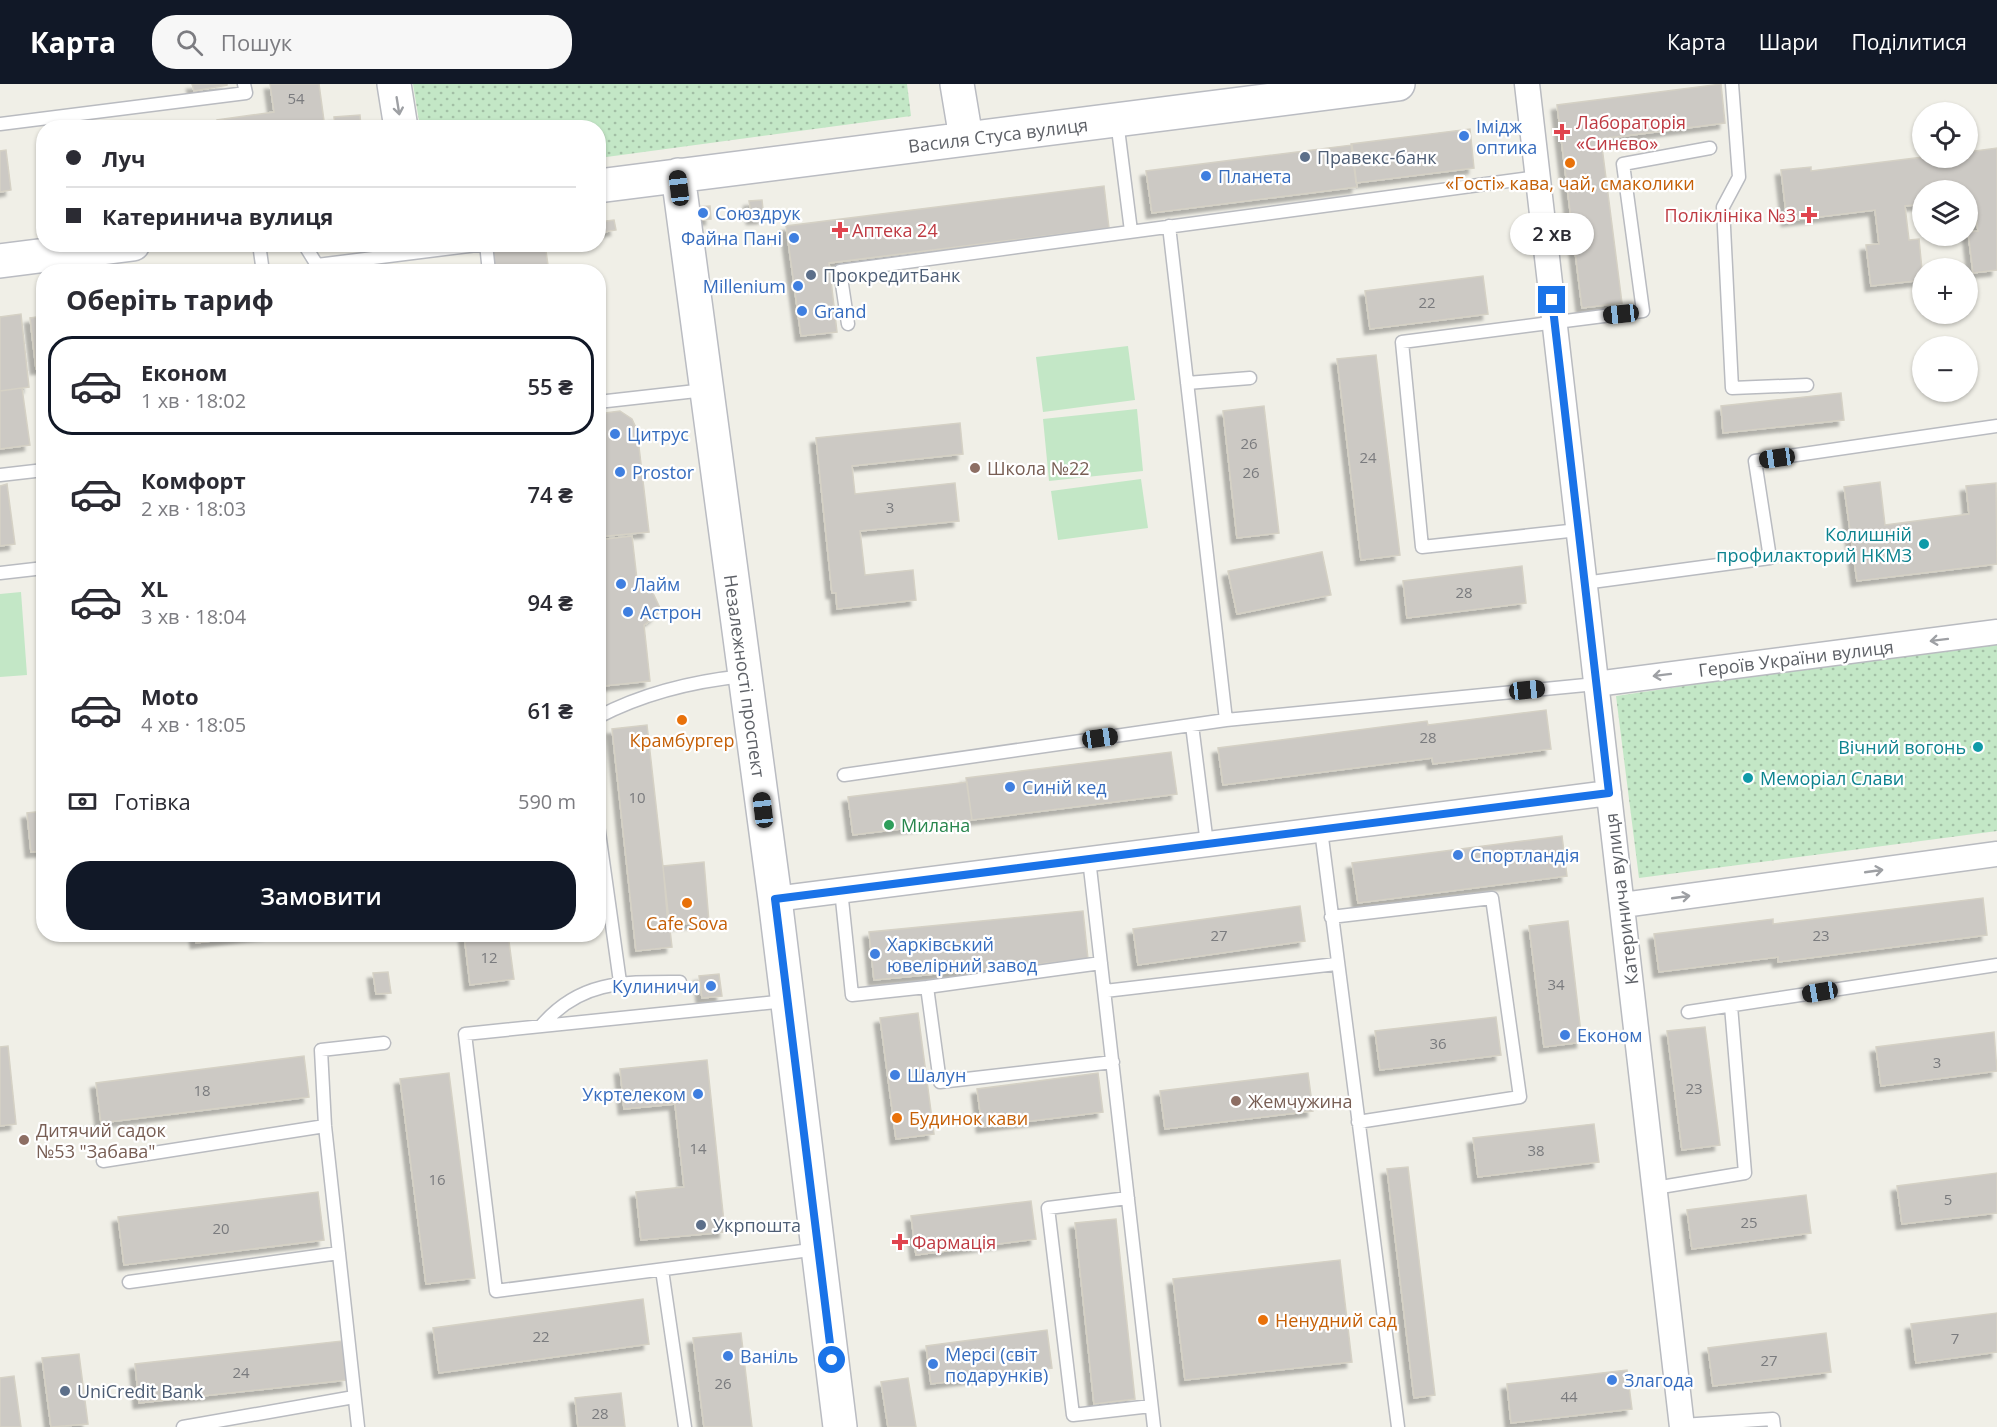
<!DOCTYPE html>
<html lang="uk">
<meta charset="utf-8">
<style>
body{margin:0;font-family:"Open Sans",sans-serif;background:#f7f7f7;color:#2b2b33;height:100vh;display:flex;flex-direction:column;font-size:22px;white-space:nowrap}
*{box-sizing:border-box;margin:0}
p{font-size:20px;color:#7c7c81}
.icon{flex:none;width:33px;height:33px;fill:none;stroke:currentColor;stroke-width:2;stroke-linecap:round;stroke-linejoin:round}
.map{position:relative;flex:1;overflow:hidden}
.details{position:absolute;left:36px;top:180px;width:570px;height:678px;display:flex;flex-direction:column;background:#fff;border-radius:24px;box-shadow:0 2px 4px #0004}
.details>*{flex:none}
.banner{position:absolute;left:36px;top:36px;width:570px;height:132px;border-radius:24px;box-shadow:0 2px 4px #0004;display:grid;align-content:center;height:132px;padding:0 30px;background:#fff}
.fabs{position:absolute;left:1912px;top:18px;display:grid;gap:12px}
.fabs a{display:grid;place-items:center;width:66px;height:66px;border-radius:50%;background:#fff;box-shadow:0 2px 4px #0004;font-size:30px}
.end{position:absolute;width:27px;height:27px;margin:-14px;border:8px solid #1a73e8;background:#fff;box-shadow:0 0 0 3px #fff}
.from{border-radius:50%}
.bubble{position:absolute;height:42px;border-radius:21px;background:#fff;box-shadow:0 2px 4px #0004;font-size:20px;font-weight:600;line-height:42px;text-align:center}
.car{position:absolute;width:18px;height:36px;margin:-18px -9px;border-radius:8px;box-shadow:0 0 4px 2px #0007;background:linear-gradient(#222 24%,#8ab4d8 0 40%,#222 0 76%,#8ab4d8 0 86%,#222 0)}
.banner b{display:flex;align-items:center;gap:21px;height:57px;font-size:22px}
.banner b+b{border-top:2px solid #e1e1e2}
.banner i{width:15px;height:15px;background:#2b2b33}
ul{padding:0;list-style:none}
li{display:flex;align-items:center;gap:18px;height:99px;margin:0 12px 9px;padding:0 18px;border:3px solid transparent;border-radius:24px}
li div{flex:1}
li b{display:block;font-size:22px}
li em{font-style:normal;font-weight:600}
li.active{border-color:#111827}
li>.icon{width:54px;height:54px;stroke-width:1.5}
h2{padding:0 30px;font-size:27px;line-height:72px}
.pay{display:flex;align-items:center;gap:15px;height:66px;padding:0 30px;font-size:22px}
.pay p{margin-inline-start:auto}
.action{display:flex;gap:12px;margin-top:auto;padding:12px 30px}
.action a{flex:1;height:69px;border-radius:24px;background:#111827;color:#fff;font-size:24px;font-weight:600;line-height:69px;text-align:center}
header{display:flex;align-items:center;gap:36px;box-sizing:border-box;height:84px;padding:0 30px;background:#111827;color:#fff}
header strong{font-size:28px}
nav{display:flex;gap:33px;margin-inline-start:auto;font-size:21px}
.search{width:420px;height:54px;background:#f7f7f7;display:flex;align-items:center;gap:15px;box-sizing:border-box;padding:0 21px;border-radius:24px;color:#7c7c81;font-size:22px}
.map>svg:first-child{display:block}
.grass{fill:url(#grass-dots)}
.pitch{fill:#c3e7c6}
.building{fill:#ccc9c4;stroke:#d5d1c5;stroke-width:1.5;filter:url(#shadow)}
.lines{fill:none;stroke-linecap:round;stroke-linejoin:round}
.lane-casing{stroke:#b9bbc0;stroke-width:15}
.street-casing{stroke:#b9bbc0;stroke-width:27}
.secondary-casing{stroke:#babcc2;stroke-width:36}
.lane{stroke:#fff;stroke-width:12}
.street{stroke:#fff;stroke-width:24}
.secondary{stroke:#fff;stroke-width:33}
.oneway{stroke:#9ea0a4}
.route{stroke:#1a73e8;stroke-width:8}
.health-dot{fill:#e0444e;stroke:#fff;stroke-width:2}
.shop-dot{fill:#3f7fe0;stroke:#fff;stroke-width:2}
.service-dot{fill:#5c6f8a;stroke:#fff;stroke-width:2}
.food-dot{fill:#e8710a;stroke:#fff;stroke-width:2}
.education-dot{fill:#8d6e63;stroke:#fff;stroke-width:2}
.culture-dot{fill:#0f9aa8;stroke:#fff;stroke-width:2}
.leisure-dot{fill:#2e9e5b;stroke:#fff;stroke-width:2}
.labels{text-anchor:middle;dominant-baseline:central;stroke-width:4.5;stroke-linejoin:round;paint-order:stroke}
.number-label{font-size:15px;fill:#7a7b7e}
.health-label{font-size:18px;fill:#be3a42;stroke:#fff;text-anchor:start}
.shop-label{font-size:18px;fill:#366cbe;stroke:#fff;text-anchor:start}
.street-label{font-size:18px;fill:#5e6167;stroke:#fff}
.service-label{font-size:18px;fill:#4e5e75;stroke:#fff;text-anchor:start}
.food-label{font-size:18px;fill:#c56008;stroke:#fff}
.education-label{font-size:18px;fill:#785e54;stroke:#fff;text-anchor:start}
.culture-label{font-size:18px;fill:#0d838f;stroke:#fff;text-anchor:end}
.leisure-label{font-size:18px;fill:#27864d;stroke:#fff;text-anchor:start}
</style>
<header>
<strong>Карта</strong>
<div class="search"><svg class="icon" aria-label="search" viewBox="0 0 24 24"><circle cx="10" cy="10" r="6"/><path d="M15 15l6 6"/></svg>Пошук</div>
<nav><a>Карта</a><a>Шари</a><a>Поділитися</a></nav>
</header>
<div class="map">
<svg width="1997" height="1343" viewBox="0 0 1997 1343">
<defs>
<pattern id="grass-dots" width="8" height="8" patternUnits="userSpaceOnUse" patternTransform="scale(1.5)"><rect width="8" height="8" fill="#c3e7c6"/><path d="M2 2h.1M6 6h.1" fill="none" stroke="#a2bfa5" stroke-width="1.8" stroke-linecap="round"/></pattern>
<filter id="shadow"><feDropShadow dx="-5.5" dy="5.5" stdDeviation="1.5" flood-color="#0004"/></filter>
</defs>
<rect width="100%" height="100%" fill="#f0efe7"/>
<path class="grass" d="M413,0h494l4,32 -312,42 -1,-30 -178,-1z
M1997,556v191l-358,47 -23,-182z"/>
<path class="pitch" d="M1128,262l7,54 -92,12 -7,-55z
M1137,325l6,62 -94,10 -6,-62z
M1141,395l7,49 -90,12 -7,-49z
M21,508l6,83 -27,2v-83z"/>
<path class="building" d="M192,0h35v1l-33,6z
M270,0h49l6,44h-107l-1,-8 57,-8z
M1721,0l4,39 -124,16 21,164 -40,5 -25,-203z
M360,31l1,13h-26l-1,-11z
M1470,45l4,39 -118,15 -5,-39z
M1352,61l5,42 -205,26 -6,-42z
M1997,64v122l-24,3 -5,-41 10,-1 -5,-33h-5v-8h-45v14l-18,2 4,34 10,-1 4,41 -52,6 -5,-41 13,-1 -4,-34 -88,11 -6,-51 30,-3v4l112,-14 45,1v-6z
M6,66l5,40 -11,2v-41z
M1104,102l5,42 -280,35 8,69 -36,4 -15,-110z
M762,116l2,18 -12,1 -3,-18z
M710,122l1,13 -15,2 -2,-14z
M614,136l2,10 -18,3v-11z
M492,160h37l-36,7z
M529,160h16l4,28h-11l-1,-6 -43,4 -1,-19z
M1483,192l5,38 -118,15 -5,-38z
M21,230l8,73 -29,4v-74z
M44,232v52l-8,1 -6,-51z
M1376,271l24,200 -39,5 -24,-201z
M22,304l8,57 -30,4v-58z
M1841,309l3,27 -121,13 -2,-27z
M1264,322l15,127 -42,5 -14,-127z
M620,327l12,8 5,11 12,102 -51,5v-123z
M960,339l3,31 -111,12 3,28 100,-11 4,38 -99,10 5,44 48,-5 3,30 -79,9 -1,-16h-4l-16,-155z
M1880,398l5,43 84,-11 -3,-28 30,-3 1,81 -140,17 -13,-94z
M7,400l8,60 -15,2v-60z
M632,452l6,52 15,5 7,15 -4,8 -12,9 6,56 -46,5 -6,-44v-102z
M1322,468l9,43 -94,19 -9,-43z
M1522,482l4,37 -119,15 -4,-37z
M1546,626l5,39 -118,15 -1,-6 -209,27 -5,-37 209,-27 1,4z
M647,641l25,222 -36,4 -24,-222z
M1171,668l6,42 -205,26 -6,-42z
M967,698l5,38 -119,15 -5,-38z
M44,727v40l-13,1 -4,-39z
M1562,752l5,40 -209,27 -6,-40z
M704,778l5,60 -41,3 -5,-59z
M1983,814l4,37 -209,27v-5l-119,15 -5,-38 119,-15v5z
M1300,822l5,35 -167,24 -5,-36z
M1083,827l5,48 -214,21 -5,-48z
M1568,837l14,121 -38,5 -15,-121z
M195,850h74l-73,9z
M464,850h44l6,45 -44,6z
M388,888l3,21 -15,1 -3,-21z
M719,890l3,22 -20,2 -3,-22z
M918,929l16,121 -38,5 -16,-121z
M1496,933l5,38 -121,15 -5,-39z
M1705,943l15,118 -38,5 -15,-119z
M1994,948l3,39 -116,15 -5,-39z
M8,962l8,78 -16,2v-79z
M304,972l5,41 -208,26 -5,-40z
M707,976l18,172 -84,8 -5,-48 48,-5 -9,-83 -51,5 -4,-40z
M449,989l26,205 -49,6 -26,-205z
M1098,989l5,39 -121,15 -5,-38z
M1308,989l5,38 -148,18 -5,-38z
M1594,1040l5,38 -121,15 -5,-39z
M1408,1083l27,228 -21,3 -27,-229z
M1997,1089v40l-95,11 -5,-38z
M318,1108l6,48 -200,25 -6,-48z
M1806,1111l5,38 -119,16 -5,-39z
M1031,1117l5,38 -120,16 -5,-39z
M1116,1135l19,180 -41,5 -19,-181z
M1340,1176l12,102 -167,18 -12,-101z
M643,1215l6,45 -210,29 -6,-45z
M1997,1229v39l-81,11 -5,-39z
M1047,1246l5,38 -121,16 -5,-38z
M741,1249l11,94h-48l-11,-89z
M1826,1249l5,39 -118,14 -5,-38z
M342,1257l5,39 -208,23 -4,-39z
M79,1270l9,70 -37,3 -9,-69z
M1627,1286l5,39 -121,14 -4,-39z
M14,1292l7,51h-21v-49z
M908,1294l8,49h-28l-7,-45z
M621,1309l4,34h-47l-3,-29z"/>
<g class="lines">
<g class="lane-casing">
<path id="lane" d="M1732,0l7,93 -16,30 9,181 75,-3
M1117,37l14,110
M0,40l246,-31 -2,-9
M1169,142l57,494 370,-36
M259,160l4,28
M304,160l13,21 168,-21
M486,160l3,28
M848,240l-8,-53 698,-94
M1187,299l63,-5
M598,318l107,-12
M0,391l44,-5
M1578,446l-156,17 -20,-205 241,-31 -20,-147 87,-16
M0,489l44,-5
M1584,499l186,-25 -15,-97 242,-35
M598,633c44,-23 97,-36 146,-41
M1192,641l15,119
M844,691l382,-55
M598,741l22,157
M1321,746l77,597
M1089,775l65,568
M841,806l11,105 75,-8
M1331,833l161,-19 28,199 -162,25
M1101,879l-174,24 13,95 173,-20
M1105,907l231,-27
M786,917l-321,33 31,257 322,-42
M1688,928l309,-47
M542,941c39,-45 83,-43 138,-43
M103,1077l222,-35
M1655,1104l90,-15 -14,-167
M1128,1114l-80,10 25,207 78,-9
M662,1186l23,157
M129,1198l210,-29
M1682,1341l91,-6 1,8
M183,1343l171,-30
M358,1343l-33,-301 -4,-76 63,-7"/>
</g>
<g class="street-casing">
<path id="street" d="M1527,0l155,1343
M1596,600l401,-52
M775,815l834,-106
M1623,821l374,-51"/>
</g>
<g class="secondary-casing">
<path id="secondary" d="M394,0l7,44
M957,0l9,54
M678,91l97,724 65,528
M598,102l800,-102
M0,177l133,-17"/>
</g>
<use href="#lane" class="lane"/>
<use href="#street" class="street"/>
<use href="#secondary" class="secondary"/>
</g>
<defs><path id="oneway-shaft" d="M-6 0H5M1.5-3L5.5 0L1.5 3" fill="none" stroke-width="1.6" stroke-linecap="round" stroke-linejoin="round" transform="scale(1.5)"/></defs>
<g class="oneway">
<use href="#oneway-shaft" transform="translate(398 22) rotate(81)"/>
<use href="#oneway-shaft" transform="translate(1939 556) rotate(173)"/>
<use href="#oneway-shaft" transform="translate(1662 591) rotate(173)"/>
<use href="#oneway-shaft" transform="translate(1874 787) rotate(-8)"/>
<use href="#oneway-shaft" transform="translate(1681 813) rotate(-8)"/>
</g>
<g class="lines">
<path class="route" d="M832,1276l-57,-461 834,-106 -57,-493"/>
</g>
<g class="health-dot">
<path d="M1559 39h6v6h6v6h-6v6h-6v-6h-6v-6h6z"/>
<path d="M1806 122h6v6h6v6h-6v6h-6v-6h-6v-6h6z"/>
<path d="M837 137h6v6h6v6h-6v6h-6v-6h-6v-6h6z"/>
<path d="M897 1149h6v6h6v6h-6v6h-6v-6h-6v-6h6z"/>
</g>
<g class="shop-dot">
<circle cx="1464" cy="52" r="6"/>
<circle cx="1206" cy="92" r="6"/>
<circle cx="703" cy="129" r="6"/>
<circle cx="794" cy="154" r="6"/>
<circle cx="798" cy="202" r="6"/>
<circle cx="802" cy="227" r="6"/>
<circle cx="615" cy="350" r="6"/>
<circle cx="620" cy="388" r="6"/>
<circle cx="621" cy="500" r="6"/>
<circle cx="628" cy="528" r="6"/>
<circle cx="1010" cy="703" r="6"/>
<circle cx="1458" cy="771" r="6"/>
<circle cx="875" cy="870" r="6"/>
<circle cx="711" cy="902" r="6"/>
<circle cx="1565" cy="951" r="6"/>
<circle cx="895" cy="991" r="6"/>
<circle cx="698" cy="1010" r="6"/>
<circle cx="728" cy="1272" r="6"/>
<circle cx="933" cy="1280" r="6"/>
<circle cx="1612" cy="1296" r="6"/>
</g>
<g class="service-dot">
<circle cx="1305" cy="73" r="6"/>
<circle cx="811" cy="191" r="6"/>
<circle cx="701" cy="1141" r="6"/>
<circle cx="65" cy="1307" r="6"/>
</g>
<g class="food-dot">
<circle cx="1570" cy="79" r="6"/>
<circle cx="682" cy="636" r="6"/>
<circle cx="687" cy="819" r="6"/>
<circle cx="897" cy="1034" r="6"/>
<circle cx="1263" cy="1236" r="6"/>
</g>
<g class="education-dot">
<circle cx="975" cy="384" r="6"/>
<circle cx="1236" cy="1017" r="6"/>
<circle cx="24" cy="1056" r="6"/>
</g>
<g class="culture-dot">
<circle cx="1924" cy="460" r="6"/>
<circle cx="1978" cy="663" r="6"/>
<circle cx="1748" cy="694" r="6"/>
</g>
<circle class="leisure-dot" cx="889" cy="741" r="6"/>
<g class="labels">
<g class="number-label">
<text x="296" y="14">54</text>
<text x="1427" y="218">22</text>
<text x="1249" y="359">26</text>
<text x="1368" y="373">24</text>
<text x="1251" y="388">26</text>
<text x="890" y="423">3</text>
<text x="1464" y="508">28</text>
<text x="1428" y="653">28</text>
<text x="637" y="713">10</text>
<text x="1219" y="851">27</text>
<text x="1821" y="851">23</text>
<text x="489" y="873">12</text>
<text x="1556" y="900">34</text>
<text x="1438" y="959">36</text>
<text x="1937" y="978">3</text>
<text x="1694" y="1004">23</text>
<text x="202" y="1006">18</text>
<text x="698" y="1064">14</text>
<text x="1536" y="1066">38</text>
<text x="437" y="1095">16</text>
<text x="1948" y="1115">5</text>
<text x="1749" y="1138">25</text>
<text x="221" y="1144">20</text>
<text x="541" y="1252">22</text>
<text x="1955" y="1254">7</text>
<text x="1769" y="1276">27</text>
<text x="241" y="1288">24</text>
<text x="723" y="1299">26</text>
<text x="1569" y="1312">44</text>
<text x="600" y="1329">28</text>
</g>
<g class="health-label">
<text x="1576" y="38">Лабораторія<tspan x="1576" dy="21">«Синєво»</tspan></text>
<text x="1796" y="131" text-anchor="end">Поліклініка №3</text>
<text x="852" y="146">Аптека 24</text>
<text x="912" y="1158">Фармація</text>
</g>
<g class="shop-label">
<text x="1476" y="42">Імідж<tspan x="1476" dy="21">оптика</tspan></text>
<text x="1218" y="92">Планета</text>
<text x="715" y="129">Союздрук</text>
<text x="782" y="154" text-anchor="end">Файна Пані</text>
<text x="786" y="202" text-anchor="end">Millenium</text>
<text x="814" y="227">Grand</text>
<text x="627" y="350">Цитрус</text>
<text x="632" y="388">Prostor</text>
<text x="633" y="500">Лайм</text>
<text x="640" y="528">Астрон</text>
<text x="1022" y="703">Синій кед</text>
<text x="1470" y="771">Спортландія</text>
<text x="887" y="860">Харківський<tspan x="887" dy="21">ювелірний завод</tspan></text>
<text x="699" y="902" text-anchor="end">Кулиничи</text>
<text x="1577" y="951">Економ</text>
<text x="907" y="991">Шалун</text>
<text x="686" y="1010" text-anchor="end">Укртелеком</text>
<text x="945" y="1270">Мерсі (світ<tspan x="945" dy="21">подарунків)</tspan></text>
<text x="740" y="1272">Ваніль</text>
<text x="1624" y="1296">Злагода</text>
</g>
<g class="street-label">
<text transform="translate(998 51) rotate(-7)">Василя Стуса вулиця</text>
<text transform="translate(1796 574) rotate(-7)">Героїв України вулиця</text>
<text transform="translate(745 592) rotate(82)">Незалежності проспект</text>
<text transform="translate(1621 815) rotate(-97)">Катеринича вулиця</text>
</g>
<g class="service-label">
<text x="1317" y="73">Правекс-банк</text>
<text x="823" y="191">ПрокредитБанк</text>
<text x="713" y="1141">Укрпошта</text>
<text x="77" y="1307">UniCredit Bank</text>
</g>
<g class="food-label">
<text x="1570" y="99">«Гості» кава, чай, смаколики</text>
<text x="682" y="656">Крамбургер</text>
<text x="687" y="839">Cafe Sova</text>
<text x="909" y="1034" text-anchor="start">Будинок кави</text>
<text x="1275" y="1236" text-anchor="start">Ненудний сад</text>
</g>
<g class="education-label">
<text x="987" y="384">Школа №22</text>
<text x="1248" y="1017">Жемчужина</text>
<text x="36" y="1046">Дитячий садок<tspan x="36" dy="21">№53 "Забава"</tspan></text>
</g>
<g class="culture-label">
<text x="1912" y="450">Колишній<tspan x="1912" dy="21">профилакторий НКМЗ</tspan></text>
<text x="1966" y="663">Вічний вогонь</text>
<text x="1760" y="694" text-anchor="start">Меморіал Слави</text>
</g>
<g class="leisure-label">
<text x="901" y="741">Милана</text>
</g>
</g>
</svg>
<div class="fabs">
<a><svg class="icon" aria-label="locate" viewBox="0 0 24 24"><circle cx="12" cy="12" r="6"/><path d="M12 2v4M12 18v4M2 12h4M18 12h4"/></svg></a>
<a><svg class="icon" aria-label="layers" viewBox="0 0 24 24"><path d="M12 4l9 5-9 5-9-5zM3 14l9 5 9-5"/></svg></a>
<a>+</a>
<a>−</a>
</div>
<i class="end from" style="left:832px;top:1276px"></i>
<i class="end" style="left:1552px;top:216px"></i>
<div class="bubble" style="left:1510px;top:129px;width:84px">2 хв</div>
<i class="car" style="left:679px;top:104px;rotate:353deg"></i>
<i class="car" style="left:1621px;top:230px;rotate:264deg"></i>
<i class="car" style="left:1777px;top:374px;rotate:262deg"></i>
<i class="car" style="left:1527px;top:606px;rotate:84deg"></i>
<i class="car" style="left:1100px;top:654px;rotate:82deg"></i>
<i class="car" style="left:763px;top:726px;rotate:353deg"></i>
<i class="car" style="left:1820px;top:908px;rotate:261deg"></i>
<div class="banner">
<b><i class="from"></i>Луч</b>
<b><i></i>Катеринича вулиця</b>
</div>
<section class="details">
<h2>Оберіть тариф</h2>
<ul>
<li class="active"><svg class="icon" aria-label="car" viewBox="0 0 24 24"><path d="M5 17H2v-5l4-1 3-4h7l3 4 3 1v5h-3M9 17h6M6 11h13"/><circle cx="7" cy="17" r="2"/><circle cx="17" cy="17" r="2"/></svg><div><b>Економ</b><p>1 хв · 18:02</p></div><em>55 ₴</em></li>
<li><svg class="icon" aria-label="car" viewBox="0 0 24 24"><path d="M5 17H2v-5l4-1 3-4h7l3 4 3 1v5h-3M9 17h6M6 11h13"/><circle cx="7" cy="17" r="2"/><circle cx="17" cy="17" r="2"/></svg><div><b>Комфорт</b><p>2 хв · 18:03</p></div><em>74 ₴</em></li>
<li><svg class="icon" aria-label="car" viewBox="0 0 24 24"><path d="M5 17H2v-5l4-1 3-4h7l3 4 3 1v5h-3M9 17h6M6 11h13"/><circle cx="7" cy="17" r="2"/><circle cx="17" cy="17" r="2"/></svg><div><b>XL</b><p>3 хв · 18:04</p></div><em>94 ₴</em></li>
<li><svg class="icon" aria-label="car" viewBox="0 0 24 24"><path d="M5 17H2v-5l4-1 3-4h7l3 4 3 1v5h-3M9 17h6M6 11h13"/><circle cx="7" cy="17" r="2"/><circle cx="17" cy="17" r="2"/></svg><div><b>Moto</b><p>4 хв · 18:05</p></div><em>61 ₴</em></li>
</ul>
<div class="pay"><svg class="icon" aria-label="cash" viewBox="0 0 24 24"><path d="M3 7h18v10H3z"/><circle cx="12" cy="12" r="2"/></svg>Готівка<p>590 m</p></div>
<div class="action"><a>Замовити</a></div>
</section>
</div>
